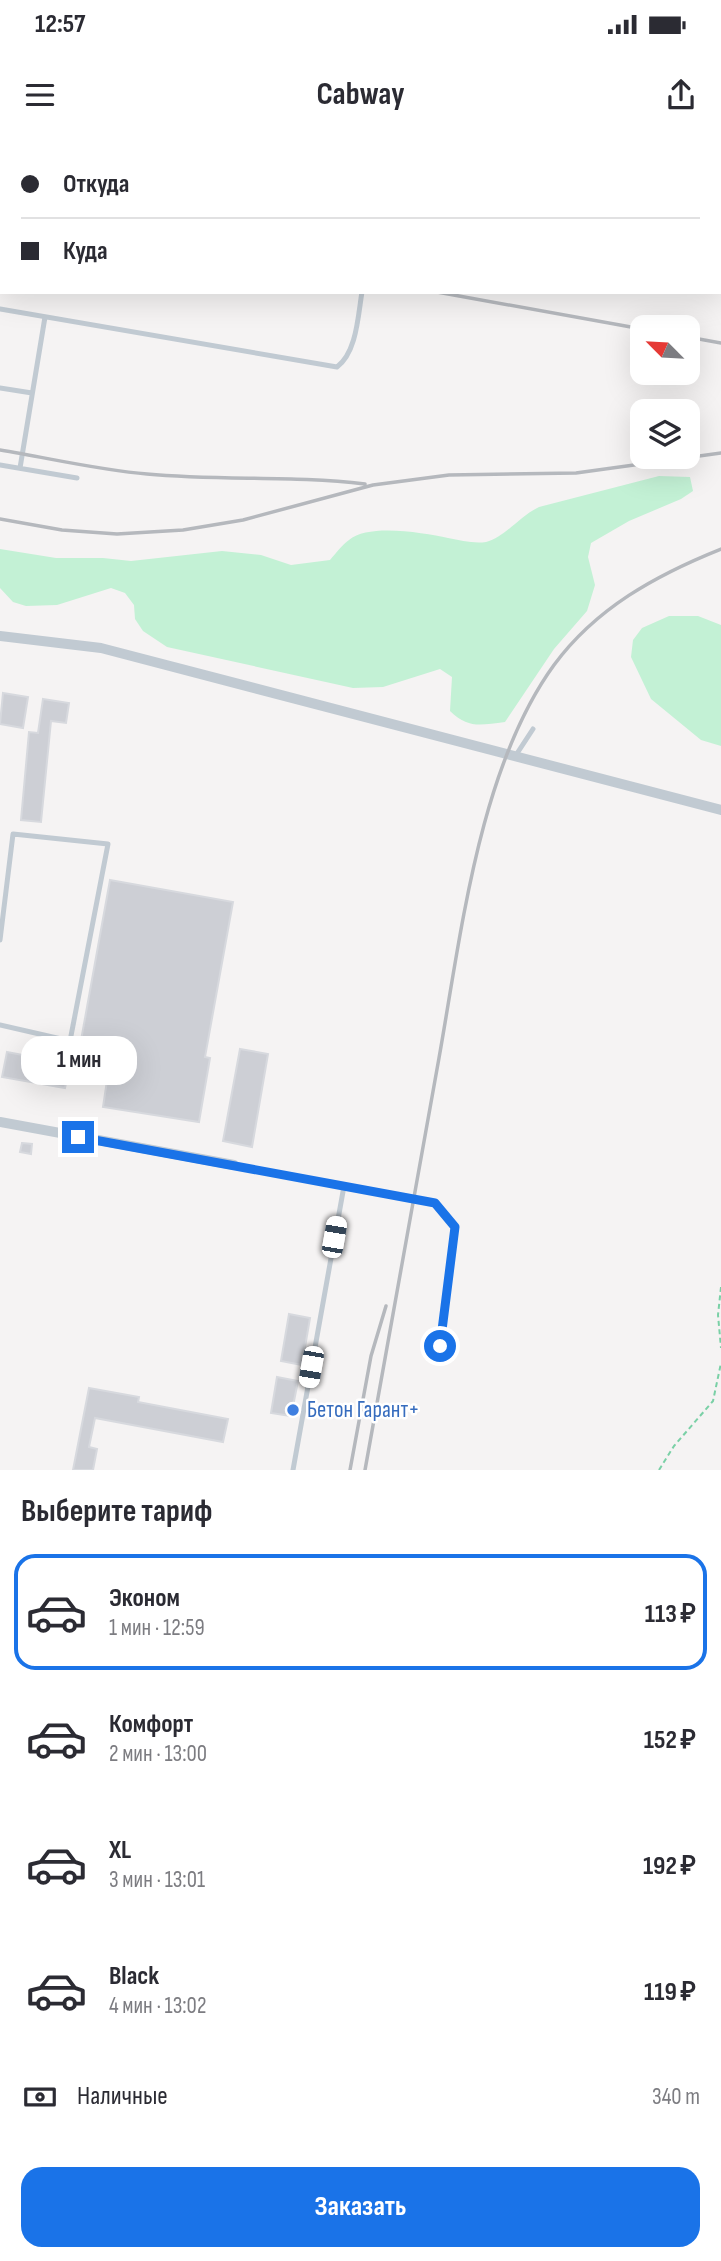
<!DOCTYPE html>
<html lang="ru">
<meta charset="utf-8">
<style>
body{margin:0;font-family:"Sofia Sans Condensed",sans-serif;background:#f7f7f7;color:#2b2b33;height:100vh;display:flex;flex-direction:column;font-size:26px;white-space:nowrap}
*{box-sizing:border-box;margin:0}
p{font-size:23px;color:#7c7c81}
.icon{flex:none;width:38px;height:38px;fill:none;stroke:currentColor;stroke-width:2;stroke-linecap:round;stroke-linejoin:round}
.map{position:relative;height:1330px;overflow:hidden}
.details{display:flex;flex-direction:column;background:#fff;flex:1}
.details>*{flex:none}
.top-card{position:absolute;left:0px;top:0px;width:721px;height:154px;box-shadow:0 7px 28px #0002;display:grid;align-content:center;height:154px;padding:0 21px;background:#fff}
.needle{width:46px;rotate:294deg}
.tools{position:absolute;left:630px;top:175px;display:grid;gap:14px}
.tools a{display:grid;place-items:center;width:70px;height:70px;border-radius:14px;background:#fff;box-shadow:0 7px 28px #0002;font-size:35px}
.end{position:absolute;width:32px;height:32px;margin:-16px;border:9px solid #1a73e8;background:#fff;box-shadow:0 0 0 4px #fff}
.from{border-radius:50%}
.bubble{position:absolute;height:49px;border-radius:21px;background:#fff;box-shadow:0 7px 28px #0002;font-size:23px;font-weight:700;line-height:49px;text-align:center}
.car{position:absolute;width:21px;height:42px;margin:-21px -10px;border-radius:9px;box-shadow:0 0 5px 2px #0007;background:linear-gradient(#fff 24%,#345 0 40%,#fff 0 76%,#345 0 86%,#fff 0)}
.top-card b{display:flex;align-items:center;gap:24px;height:66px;font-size:26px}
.top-card b+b{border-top:2px solid #e1e1e2}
.top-card i{width:18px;height:18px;background:#2b2b33}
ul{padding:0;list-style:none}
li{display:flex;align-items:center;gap:21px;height:116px;margin:0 14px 10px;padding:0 7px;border:4px solid transparent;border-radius:21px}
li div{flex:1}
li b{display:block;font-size:26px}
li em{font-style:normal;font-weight:700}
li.selected{border-color:#1a73e8}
li>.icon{width:63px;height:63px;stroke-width:1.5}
h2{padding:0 21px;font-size:32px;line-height:84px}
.pay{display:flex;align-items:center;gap:18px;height:77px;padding:0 21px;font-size:26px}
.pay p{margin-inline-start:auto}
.cta{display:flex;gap:14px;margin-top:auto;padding:14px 21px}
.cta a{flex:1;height:80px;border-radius:21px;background:#1a73e8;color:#fff;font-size:28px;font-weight:700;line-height:80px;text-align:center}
.status{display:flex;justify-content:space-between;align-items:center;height:49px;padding:0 35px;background:#fff;direction:ltr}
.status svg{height:19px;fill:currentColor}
header{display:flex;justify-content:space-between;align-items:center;height:91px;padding:0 21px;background:#fff;font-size:32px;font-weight:700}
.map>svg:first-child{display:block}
.green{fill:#c3f1d5}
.building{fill:#cdcfd5;stroke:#d7d9de;stroke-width:2}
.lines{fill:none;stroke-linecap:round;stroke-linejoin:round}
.path{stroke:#7ad0a6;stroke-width:2;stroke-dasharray:5 3.5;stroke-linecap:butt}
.lane{stroke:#c1cad2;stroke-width:5}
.street{stroke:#c1cad2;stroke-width:10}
.rail{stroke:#b5b8bd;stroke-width:3.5}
.route{stroke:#1a73e8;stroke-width:9}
.shop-dot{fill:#3f7fe0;stroke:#fff;stroke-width:2.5}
.labels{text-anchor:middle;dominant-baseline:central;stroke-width:5;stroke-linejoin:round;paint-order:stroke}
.shop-label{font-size:23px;fill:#366cbe;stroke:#fff;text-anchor:start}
</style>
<div class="status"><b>12:57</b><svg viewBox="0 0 49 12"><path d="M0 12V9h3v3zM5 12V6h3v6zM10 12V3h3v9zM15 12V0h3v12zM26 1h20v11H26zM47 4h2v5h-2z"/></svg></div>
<header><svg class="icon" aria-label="menu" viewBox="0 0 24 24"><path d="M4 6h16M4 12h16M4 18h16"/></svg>Cabway<svg class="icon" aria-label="share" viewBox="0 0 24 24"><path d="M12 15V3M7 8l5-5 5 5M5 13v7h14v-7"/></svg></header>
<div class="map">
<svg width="721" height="1330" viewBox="0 0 721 1330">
<rect width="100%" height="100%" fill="#f5f3f3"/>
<path class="green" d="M0,0h359l-357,2v59z
M659,336l31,1 3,14 -12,8 -52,22 -38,22 -3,14 7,28 -8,26 -33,38 -49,73c-25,3 -36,7 -55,-11l2,-34 -12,-8 -57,18 -30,1 -186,-41 -24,-16 -8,-12 -1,-14 -9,-12 -14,-5 -54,17 -31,1 -13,-4 -13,-14v-39l56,9h47l28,3 91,-10 39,4 30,10 39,-5c6,-7 12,-15 19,-20 20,-17 75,-7 99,-2 13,2 25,6 38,4 19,-5 34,-26 53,-35z
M669,476h29l23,9v121l-20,-6 -50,-41 -20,-42 2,-17 9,-12z"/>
<path class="building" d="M3,553l25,4 -5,31 -23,-4z
M43,559l26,4 -3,20 -15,-2 -10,101 -20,-2 8,-88 9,1z
M110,740l123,22 -28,155 5,1 -11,64 -96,-15 5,-33 -32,-6z
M240,909l28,5 -16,93 -29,-6z
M7,912l63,12 -5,24 -63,-11z
M22,1003l10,1 -1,10 -11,-2z
M289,1174l21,4 -8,47 -21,-4z
M277,1237l21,4 -7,35 -20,-3z
M89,1248l50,9 -1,5 90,17 -5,23 -128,-24 -6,29 8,2 -4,21h-20z"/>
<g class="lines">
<path class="path" d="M385,2l2,-2
M721,1147l-3,28 3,33
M659,1330l15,-24 39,-45 8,-38"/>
<path class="lane" d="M574,2v-2
M719,121l2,1
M0,169l337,58c20,-15 21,-52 25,-75
M0,248l32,5
M0,325l77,13
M20,328l25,-151
M516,615l17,-26
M0,800l13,-106 95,10 -38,197 -70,-16
M234,1025l201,38 20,24 -15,119
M293,1330l51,-284"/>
<path class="street" d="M0,496l101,12 620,162
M0,982l234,43"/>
<path class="rail" d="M0,77l2,1
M437,152l205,37
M688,197l33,6
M0,310c49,8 98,20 147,24 73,7 146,1 218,10
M0,379l62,11 55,4 66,-4 60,-10 130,-35 76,-10 127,-2 145,-20
M350,1330l21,-114 15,-50
M365,1330c25,-137 49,-275 74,-412 22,-123 40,-290 115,-393 42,-57 102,-90 167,-116"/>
</g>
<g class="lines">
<path class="route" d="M78,997l357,66 20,24 -15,119"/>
</g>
<circle class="shop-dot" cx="293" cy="1270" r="7"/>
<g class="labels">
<g class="shop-label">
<text x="307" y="1270">Бетон Гарант+</text>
</g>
</g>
</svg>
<div class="tools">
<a><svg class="needle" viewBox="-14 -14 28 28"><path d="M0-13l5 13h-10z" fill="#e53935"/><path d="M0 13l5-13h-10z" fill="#7c7c81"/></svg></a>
<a><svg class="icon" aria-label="layers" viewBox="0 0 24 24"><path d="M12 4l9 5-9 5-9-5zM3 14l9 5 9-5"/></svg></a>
</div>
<i class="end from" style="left:440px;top:1206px"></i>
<i class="end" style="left:78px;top:997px"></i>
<div class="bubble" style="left:21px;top:896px;width:116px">1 мин</div>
<i class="car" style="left:334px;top:1097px;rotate:10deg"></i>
<i class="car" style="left:311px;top:1227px;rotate:190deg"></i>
<div class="top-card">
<b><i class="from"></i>Откуда</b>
<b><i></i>Куда</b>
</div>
</div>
<section class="details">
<h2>Выберите тариф</h2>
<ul>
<li class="selected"><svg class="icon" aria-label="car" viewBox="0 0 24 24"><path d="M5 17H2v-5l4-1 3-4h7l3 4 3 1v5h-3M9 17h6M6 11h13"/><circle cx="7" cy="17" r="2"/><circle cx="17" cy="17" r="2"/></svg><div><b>Эконом</b><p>1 мин · 12:59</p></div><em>113 ₽</em></li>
<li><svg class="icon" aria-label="car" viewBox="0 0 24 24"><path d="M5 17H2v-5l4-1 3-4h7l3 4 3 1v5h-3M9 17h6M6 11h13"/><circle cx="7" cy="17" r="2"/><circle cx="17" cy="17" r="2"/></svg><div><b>Комфорт</b><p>2 мин · 13:00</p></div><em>152 ₽</em></li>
<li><svg class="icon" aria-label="car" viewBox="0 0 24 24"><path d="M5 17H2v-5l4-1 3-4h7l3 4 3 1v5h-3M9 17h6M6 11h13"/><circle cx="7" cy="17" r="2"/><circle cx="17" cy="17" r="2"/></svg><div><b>XL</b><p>3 мин · 13:01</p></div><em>192 ₽</em></li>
<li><svg class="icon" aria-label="car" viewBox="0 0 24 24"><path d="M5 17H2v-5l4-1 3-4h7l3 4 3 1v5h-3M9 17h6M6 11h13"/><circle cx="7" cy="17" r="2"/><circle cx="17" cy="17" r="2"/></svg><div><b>Black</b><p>4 мин · 13:02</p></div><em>119 ₽</em></li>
</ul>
<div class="pay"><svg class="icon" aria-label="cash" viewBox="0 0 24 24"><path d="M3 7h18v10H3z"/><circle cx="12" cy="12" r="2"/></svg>Наличные<p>340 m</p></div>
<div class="cta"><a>Заказать</a></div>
</section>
